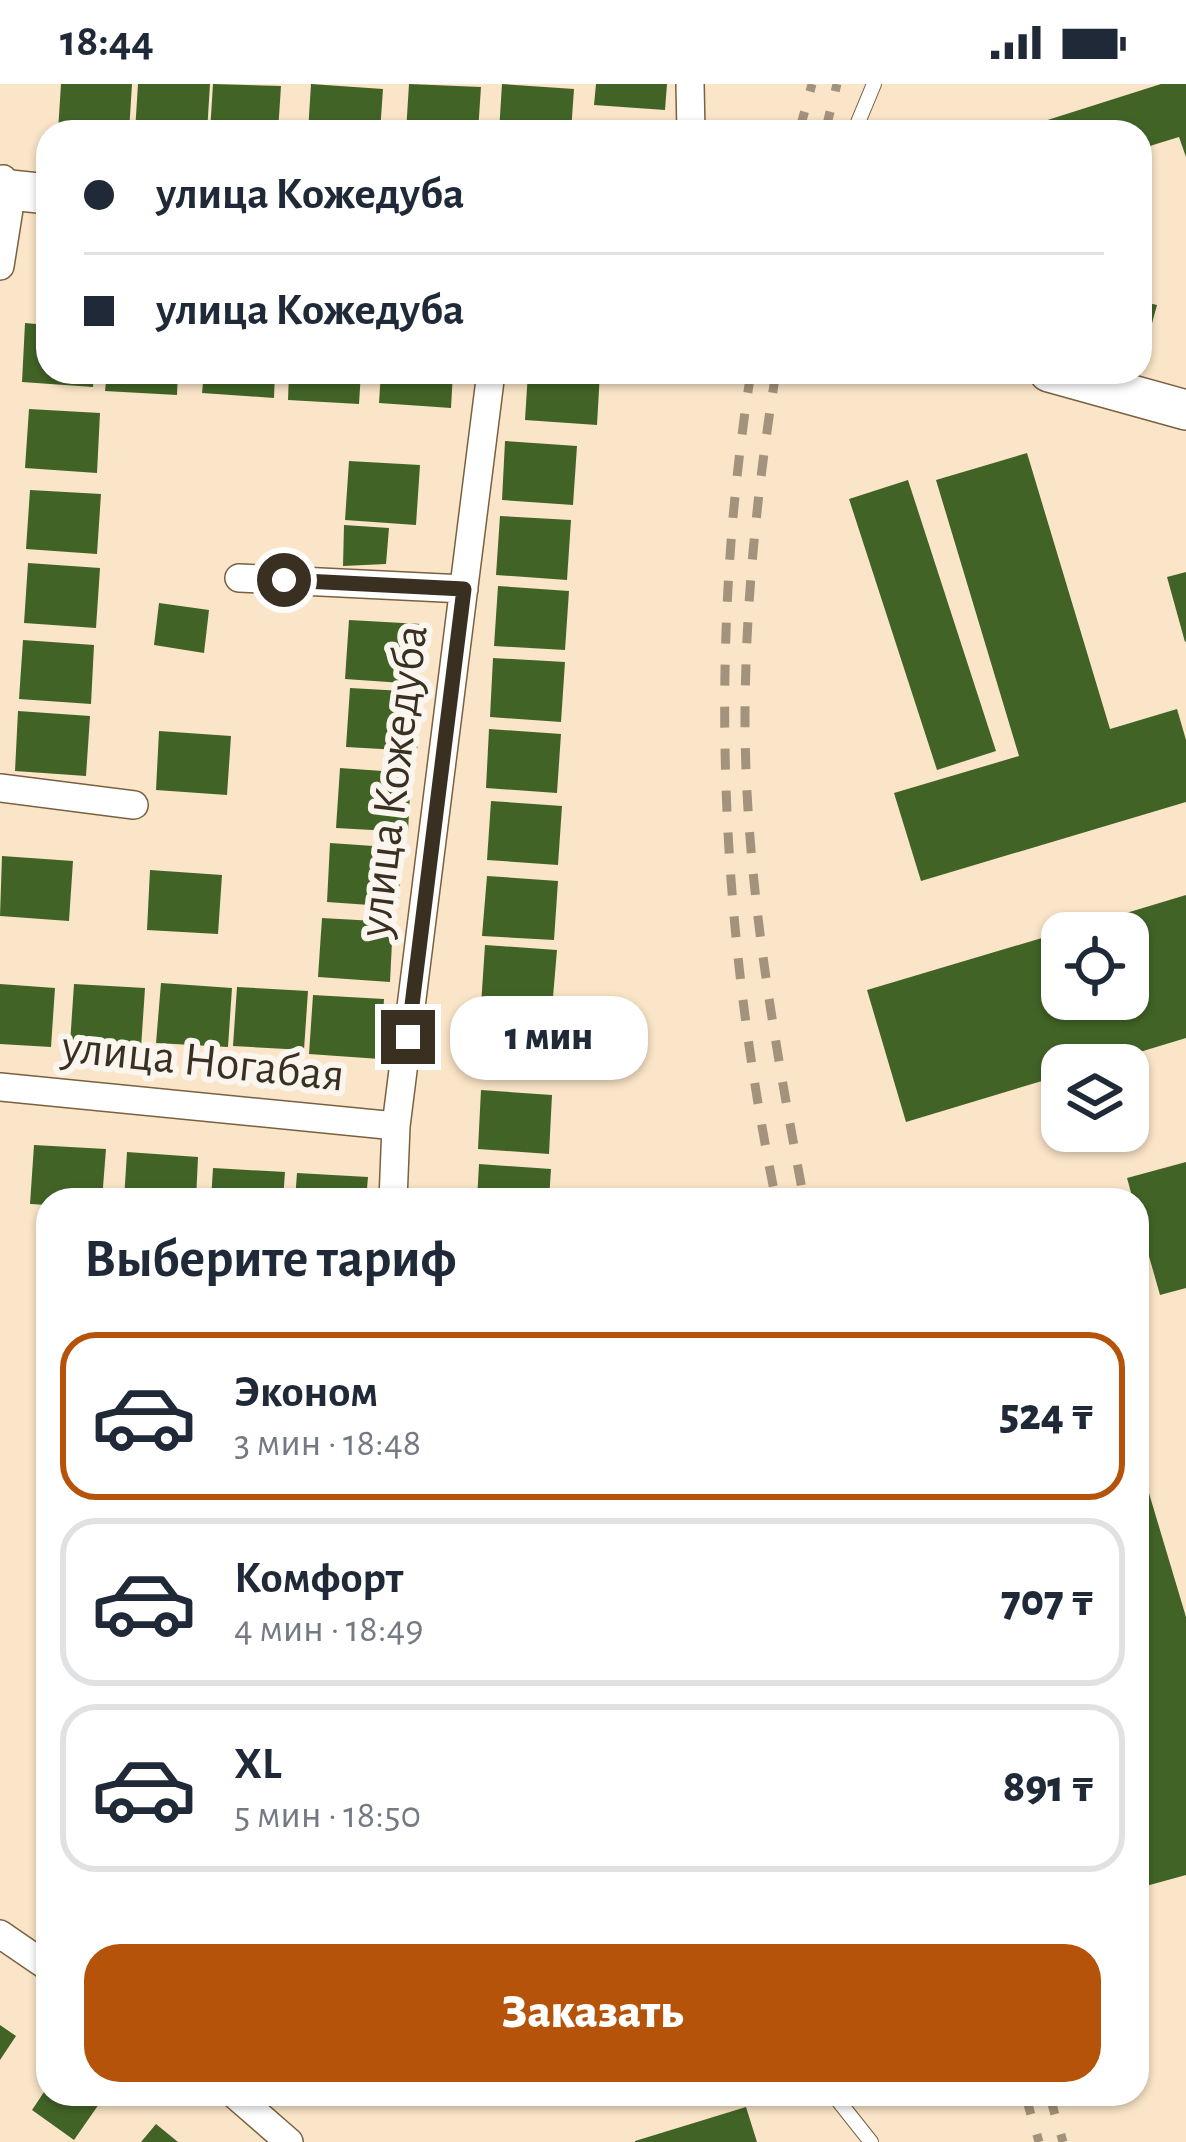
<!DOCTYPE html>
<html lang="ru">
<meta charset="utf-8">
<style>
body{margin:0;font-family:"Alegreya Sans",sans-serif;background:#f2f2f3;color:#1f2937;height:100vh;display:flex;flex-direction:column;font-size:45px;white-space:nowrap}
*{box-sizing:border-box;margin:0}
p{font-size:39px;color:#747a83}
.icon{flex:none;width:66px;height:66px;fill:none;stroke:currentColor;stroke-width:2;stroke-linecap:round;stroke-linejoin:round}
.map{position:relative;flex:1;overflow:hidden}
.details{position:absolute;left:36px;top:1104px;width:1113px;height:918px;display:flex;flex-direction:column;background:#fff;border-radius:36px;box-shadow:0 3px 9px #0004}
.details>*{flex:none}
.hud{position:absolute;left:36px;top:36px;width:1116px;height:264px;border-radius:36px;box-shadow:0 3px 9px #0004;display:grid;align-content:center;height:264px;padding:0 48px;background:#fff}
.buttons{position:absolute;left:1041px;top:828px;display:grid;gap:24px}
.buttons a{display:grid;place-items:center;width:108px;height:108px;border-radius:24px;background:#fff;box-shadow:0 3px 9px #0004;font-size:60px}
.end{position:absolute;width:54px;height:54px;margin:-27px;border:15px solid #3a3022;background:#fff;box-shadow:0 0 0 6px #fff}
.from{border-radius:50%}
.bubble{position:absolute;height:84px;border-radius:36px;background:#fff;box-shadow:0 3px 9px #0004;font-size:39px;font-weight:800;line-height:84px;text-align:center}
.hud b{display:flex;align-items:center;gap:42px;height:114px;font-size:45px}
.hud b+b{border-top:3px solid #e0e1e3}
.hud i{width:30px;height:30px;background:#1f2937}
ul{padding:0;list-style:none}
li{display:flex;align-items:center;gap:36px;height:168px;margin:0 24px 18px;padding:0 24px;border:6px solid #e0e1e3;border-radius:36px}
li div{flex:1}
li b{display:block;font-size:45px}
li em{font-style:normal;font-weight:800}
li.selected{border-color:#b45309}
li>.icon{width:108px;height:108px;stroke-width:1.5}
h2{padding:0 48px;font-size:54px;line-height:144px}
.cta{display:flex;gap:24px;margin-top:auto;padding:24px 48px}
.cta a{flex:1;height:138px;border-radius:36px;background:#b45309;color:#fff;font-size:48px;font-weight:800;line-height:138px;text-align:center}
.status{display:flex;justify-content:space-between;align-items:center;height:84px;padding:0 60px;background:#fff;direction:ltr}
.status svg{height:33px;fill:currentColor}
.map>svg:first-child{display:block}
.building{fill:#416426}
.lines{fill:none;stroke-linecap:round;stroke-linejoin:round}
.lane-casing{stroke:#796040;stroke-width:16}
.street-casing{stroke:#796040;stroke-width:30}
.secondary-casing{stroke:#796040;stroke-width:42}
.lane{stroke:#fff;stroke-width:14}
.street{stroke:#fff;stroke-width:27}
.secondary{stroke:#fff;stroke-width:39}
.rail{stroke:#a3937c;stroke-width:9;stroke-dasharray:21 21;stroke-linecap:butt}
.route{stroke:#3a3022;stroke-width:15}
.labels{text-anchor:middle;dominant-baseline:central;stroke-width:12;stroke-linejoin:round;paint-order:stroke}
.street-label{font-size:48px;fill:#3a3022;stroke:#faf5ee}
</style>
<div class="status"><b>18:44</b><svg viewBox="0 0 49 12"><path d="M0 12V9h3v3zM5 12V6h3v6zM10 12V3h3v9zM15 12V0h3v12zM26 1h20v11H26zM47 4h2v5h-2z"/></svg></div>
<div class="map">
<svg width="1186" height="2058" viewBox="0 0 1186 2058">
<rect width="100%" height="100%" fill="#fbe5c8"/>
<path class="building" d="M61,0h71l-3,48 -71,-1z
M138,0h72l-3,48h-72z
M213,0l68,2 -3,46h-68z
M311,0l72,5 -3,43h-72z
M409,0l72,3 -3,45h-72z
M502,0l72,5 -3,43h-72z
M596,0h71l-2,26 -71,-5z
M1161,0h25v73l-7,-20 -39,12v-17h-130z
M1140,217l17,4 -6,22 -11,-2z
M25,239l23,2v47h46l-1,15 -71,-5z
M107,288h71l-1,23 -72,-4z
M204,288h71l-1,26 -72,-5z
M289,288h72l-2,32 -71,-4z
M381,288h72l-2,36 -72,-5z
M528,288h72l-3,53 -72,-5z
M29,325l71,4 -3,60 -72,-5z
M505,357l72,5 -4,59 -71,-5z
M1027,369l83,276 67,-20 9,31v62l-265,79 -27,-88 125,-37 -83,-276z
M349,377l71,4 -4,60 -71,-5z
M908,396l88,271 -59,19 -88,-271z
M30,406l71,4 -4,60 -71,-5z
M500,432l71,4 -4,60 -71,-5z
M344,441l45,3 -3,36 -43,2z
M28,479l72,5 -4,60 -72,-5z
M1186,488v69l-1,1 -18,-65z
M498,502l71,5 -4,59 -71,-4z
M159,519l50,7 -5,43 -50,-8z
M349,536l72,4 -4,60 -72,-5z
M23,556l71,5 -3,59 -72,-5z
M493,574l72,4 -4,60 -71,-5z
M350,604l71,4 -4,59 -71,-4z
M18,627l72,5 -4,60 -71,-5z
M489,645l72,5 -4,59 -71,-5z
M159,647l72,5 -4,59 -71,-5z
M340,684l71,5 -3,59 -72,-4z
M491,717l71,5 -4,59 -71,-5z
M330,759l72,5 -4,59 -71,-5z
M2,772l71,5 -4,60 -69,-5z
M150,786l72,5 -4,59 -71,-4z
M487,792l71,5 -4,59 -72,-4z
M1186,811v143l-89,27h-35v10l-156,47 -39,-132 195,-58v67h66v-66l-65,-1z
M322,834l71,4 -3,60 -72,-5z
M485,861l72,5 -5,59 -71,-4z
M161,899l71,5 -4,59 -72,-4z
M0,900l55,4 -4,59 -51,-3z
M74,900l71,4 -4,60 -71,-4z
M237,903l71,4 -4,59 -71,-4z
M313,911l71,4 -4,60 -71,-5z
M487,932l71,4 -4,60 -71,-5z
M481,1006l71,5 -3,59 -71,-5z
M34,1061l72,4 -4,51h-54v5l-18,-1z
M127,1068l71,5 -2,43h-72z
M1186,1078v126l-26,7 -23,-81v-14h-4l-6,-22z
M479,1080l72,5 -2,31h-72z
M213,1084l72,4 -2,28h-72z
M297,1089l71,4 -2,23h-71z
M1137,1369l49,164v258l-40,11 -9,-32z
M44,1647h4v54h-7z
M0,1941l16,11 -16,24z
M48,2002v8h58l-32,46 -42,-30z
M746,2023l11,35h-122v-1z
M156,2040l22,18h-37z"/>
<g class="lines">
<g class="lane-casing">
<path id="lane" d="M854,48l20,-48
M833,2010l38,48"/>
</g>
<g class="street-casing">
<path id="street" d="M690,0l1,48
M0,182l12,-76 -9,-11
M239,494l225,11
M0,704l134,17
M0,1003l396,39
M393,1116l3,-74 95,-754
M0,1850l48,33
M234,2010l55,48"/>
</g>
<g class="secondary-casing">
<path id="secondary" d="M0,105l48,5
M1049,288l137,38"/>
</g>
<use href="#lane" class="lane"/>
<use href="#street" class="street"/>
<use href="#secondary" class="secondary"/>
<path class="rail" d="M799,48l13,-48
M825,48l12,-48
M751,288c-44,276 -31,555 25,828
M776,288c-18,111 -30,225 -31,337 -1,164 29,330 59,491
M1025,2010l14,48
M1049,2010l14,48"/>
</g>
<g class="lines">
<path class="route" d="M284,496l180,9 -56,448"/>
</g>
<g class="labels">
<g class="street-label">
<text transform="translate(394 697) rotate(-83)">улица Кожедуба</text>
<text transform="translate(203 978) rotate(6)">улица Ногабая</text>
</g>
</g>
</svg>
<div class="buttons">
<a><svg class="icon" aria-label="locate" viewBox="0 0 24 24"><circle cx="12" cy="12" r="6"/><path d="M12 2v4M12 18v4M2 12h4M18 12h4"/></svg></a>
<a><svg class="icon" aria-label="layers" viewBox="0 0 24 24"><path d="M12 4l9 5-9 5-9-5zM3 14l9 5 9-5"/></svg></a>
</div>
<i class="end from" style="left:284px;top:496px"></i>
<i class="end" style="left:408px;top:953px"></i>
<div class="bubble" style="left:450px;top:912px;width:198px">1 мин</div>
<div class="hud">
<b><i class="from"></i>улица Кожедуба</b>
<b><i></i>улица Кожедуба</b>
</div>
<section class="details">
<h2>Выберите тариф</h2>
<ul>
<li class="selected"><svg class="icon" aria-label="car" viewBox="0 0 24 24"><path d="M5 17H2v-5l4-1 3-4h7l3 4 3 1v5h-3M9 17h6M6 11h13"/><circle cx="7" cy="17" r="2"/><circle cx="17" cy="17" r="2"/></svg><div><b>Эконом</b><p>3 мин · 18:48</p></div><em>524 ₸</em></li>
<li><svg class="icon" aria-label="car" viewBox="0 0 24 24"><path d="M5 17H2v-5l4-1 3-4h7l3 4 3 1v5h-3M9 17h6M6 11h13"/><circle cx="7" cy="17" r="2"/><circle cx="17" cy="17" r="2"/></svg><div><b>Комфорт</b><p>4 мин · 18:49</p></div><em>707 ₸</em></li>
<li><svg class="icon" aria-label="car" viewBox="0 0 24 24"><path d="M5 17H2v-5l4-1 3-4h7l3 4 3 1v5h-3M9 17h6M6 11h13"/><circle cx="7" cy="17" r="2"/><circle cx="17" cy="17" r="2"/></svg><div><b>XL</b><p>5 мин · 18:50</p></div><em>891 ₸</em></li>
</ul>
<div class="cta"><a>Заказать</a></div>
</section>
</div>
